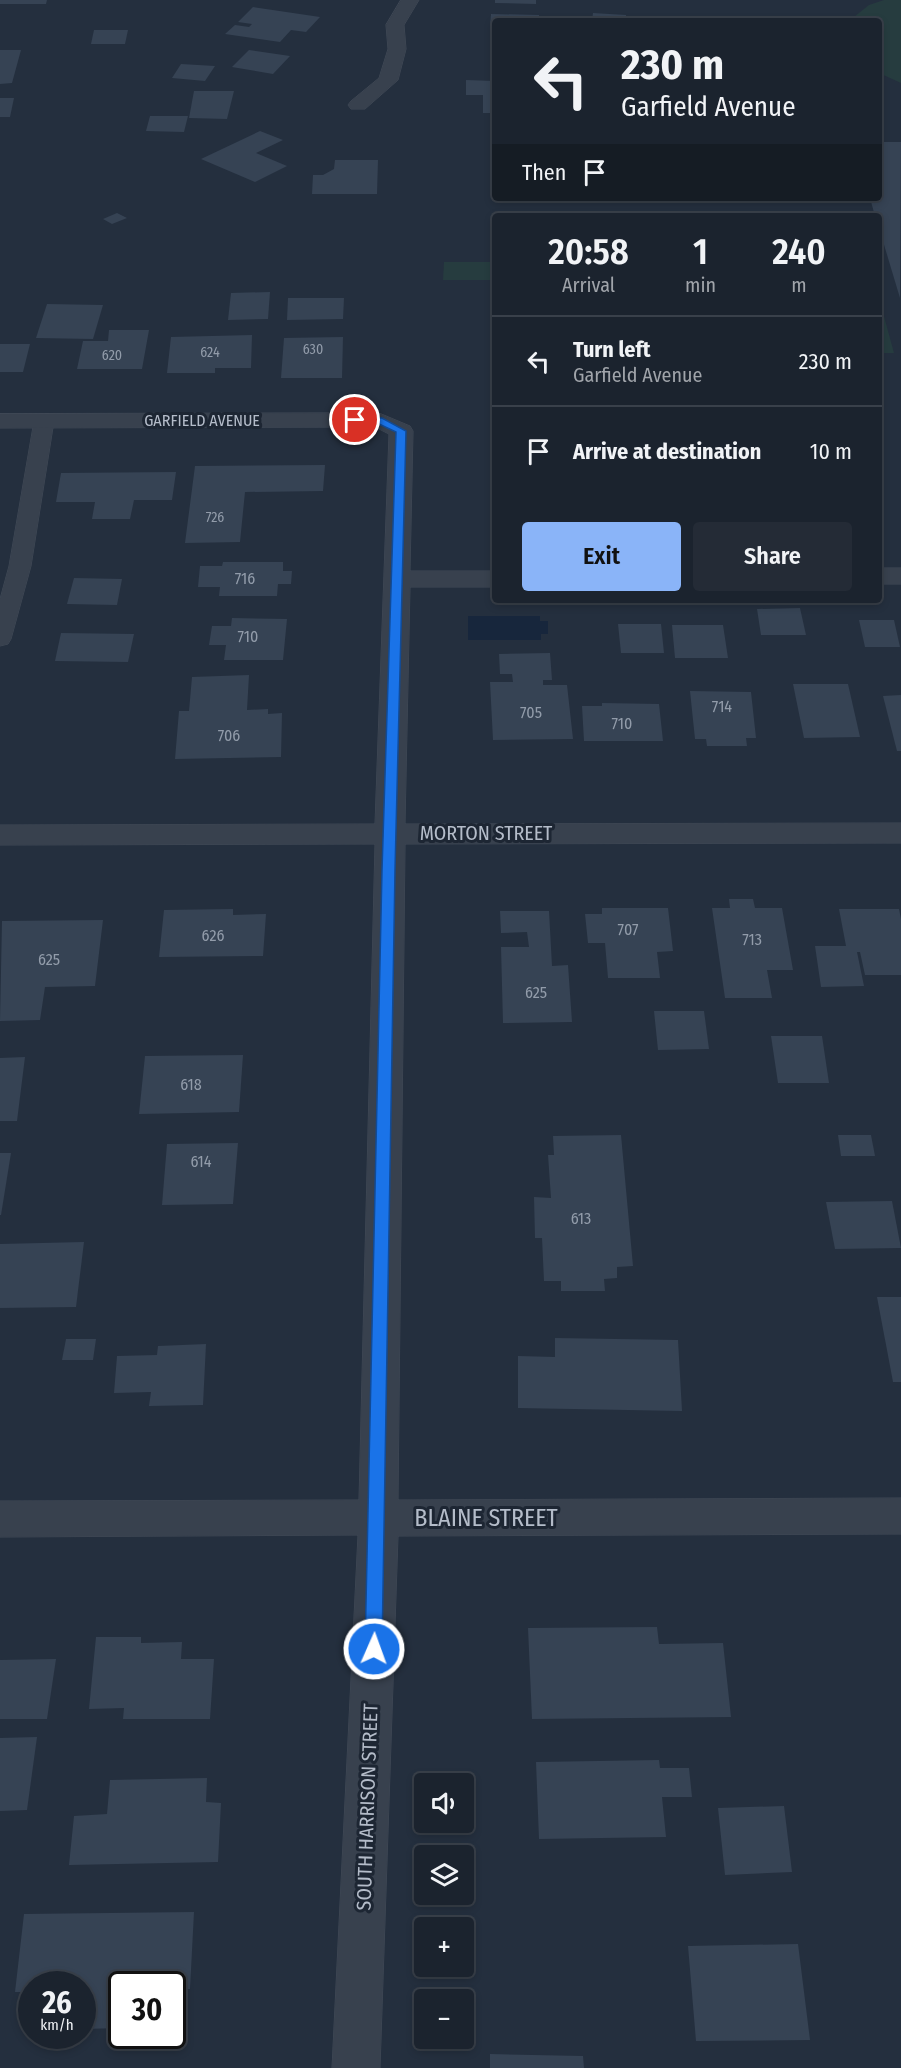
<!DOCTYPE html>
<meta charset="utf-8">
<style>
:root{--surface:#1b232e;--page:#242b36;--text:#f1f3f6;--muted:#a0a4aa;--line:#39404a;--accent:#8ab4f8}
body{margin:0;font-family:"Fira Sans Condensed",sans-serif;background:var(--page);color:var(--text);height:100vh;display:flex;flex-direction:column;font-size:22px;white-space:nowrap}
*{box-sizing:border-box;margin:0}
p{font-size:20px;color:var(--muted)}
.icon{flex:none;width:33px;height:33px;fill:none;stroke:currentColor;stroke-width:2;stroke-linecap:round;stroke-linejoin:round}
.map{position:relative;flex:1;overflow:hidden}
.details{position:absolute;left:492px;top:213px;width:390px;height:390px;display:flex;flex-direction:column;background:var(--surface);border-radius:6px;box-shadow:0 3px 9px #0003,0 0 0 2px var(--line)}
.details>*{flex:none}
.banner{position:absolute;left:492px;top:18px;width:390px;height:183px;border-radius:6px;box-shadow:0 3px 9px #0003,0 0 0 2px var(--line);background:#1b232e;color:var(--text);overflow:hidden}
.controls{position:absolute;left:414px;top:1773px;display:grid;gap:12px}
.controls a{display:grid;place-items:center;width:60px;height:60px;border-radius:6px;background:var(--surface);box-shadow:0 3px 9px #0003,0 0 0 2px var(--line);font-size:30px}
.speed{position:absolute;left:18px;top:1971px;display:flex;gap:12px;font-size:30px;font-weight:700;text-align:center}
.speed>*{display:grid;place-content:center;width:78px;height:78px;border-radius:50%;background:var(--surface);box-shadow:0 3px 9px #0003,0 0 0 2px var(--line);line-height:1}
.speed small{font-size:15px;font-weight:400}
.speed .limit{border:3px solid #111;border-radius:9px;background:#fff;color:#111}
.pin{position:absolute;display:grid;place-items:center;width:51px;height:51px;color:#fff;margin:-26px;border:3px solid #fff;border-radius:50%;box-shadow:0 2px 6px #0007}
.me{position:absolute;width:66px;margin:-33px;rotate:2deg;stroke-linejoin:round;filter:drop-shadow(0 0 4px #0008)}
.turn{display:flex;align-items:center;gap:21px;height:126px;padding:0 30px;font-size:27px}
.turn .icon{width:78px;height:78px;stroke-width:2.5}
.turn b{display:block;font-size:42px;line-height:51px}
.then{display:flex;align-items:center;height:57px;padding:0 30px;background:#0003;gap:12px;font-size:22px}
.eta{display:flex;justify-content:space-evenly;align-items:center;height:102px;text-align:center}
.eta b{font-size:36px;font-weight:600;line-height:42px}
.button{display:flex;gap:12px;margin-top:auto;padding:12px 30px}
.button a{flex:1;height:69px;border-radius:6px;background:var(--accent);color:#111;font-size:24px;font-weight:600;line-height:69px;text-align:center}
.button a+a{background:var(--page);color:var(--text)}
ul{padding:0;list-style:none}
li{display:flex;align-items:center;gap:18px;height:90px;padding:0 30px;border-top:2px solid var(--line)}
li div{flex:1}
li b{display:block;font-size:22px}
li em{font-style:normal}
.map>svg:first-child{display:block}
</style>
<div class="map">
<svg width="901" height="2068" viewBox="0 0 901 2068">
<rect width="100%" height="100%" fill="#242f3e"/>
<g fill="#263c3f">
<path d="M884 0H901V83L879 73V21H849L869 5Z"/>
<path d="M444 262H495V280H443Z"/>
<path d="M879 298 894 353H879Z"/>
</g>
<path fill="#17263c" d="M468 616H540V621H548V634H541V640H468Z"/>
<g fill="#364354">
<path d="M0 0H47L46 4H0Z"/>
<path d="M495 0H536V4L495 3Z"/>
<path d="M253 7 320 17 306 32 291 30 280 42 225 34 235 25 249 27 252 24 238 22Z"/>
<path d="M593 13 626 15V21H592Z"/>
<path d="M491 14 539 15V21H495V27H490Z"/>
<path d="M94 30H128L125 44H91Z"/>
<path d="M0 50H21L12 83 0 84Z"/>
<path d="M249 50 290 56 273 74 232 67Z"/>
<path d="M181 64 215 66 205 81 172 78Z"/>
<path d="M466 80 495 81V113H483V95H466Z"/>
<path d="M194 91H234L227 119 189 118Z"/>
<path d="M0 98H14L10 117H0Z"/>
<path d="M150 116H188L184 132 146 131Z"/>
<path d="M260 131 283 140 256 153 287 166 255 182 201 159Z"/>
<path d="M879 142H901L900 298 879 228V216H875L870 198H879Z"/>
<path d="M335 160H378L377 194H312L313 175H323L334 169Z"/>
<path d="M117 213 127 218 112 224 103 219Z"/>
<path d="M270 292 268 319 228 320 231 293Z"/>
<path d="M288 298H344L343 319 287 320Z"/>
<path d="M47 304 103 305 93 339 36 338Z"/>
<path d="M109 330H149L142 369H77L83 341H108Z"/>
<path d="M252 335 251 368H215V373H167L171 337Z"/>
<path d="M343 337 342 378H281L284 338Z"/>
<path d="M0 344H30L23 372H0Z"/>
<path d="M325 465 323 491 245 492 240 542 185 543 195 466Z"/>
<path d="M176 472 172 500H134L130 519H92L95 502H56L61 473Z"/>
<path d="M223 562H283V571H292L291 584H278L277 596H219L220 587H198L200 566H222Z"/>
<path d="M74 578 122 579 117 605 67 604Z"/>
<path d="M800 608 806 635H761L757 609Z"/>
<path d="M232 618 287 619 283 660H224L226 645H209L212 626H231Z"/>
<path d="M859 620H894L900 647H865Z"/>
<path d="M618 624H661L664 653H621Z"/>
<path d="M672 625H723L728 658H675Z"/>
<path d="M61 633 134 634 128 662 55 661Z"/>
<path d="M550 653 552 680H543V685H567L573 739 493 740 490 682H513L512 674H500L499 654Z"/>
<path d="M249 675 247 710 268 709V714L282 713 281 757 175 759 179 711H189L192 677Z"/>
<path d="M793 684H848L860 737 804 738Z"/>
<path d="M690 691 751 692 756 738H746L747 746H707L706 739H695Z"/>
<path d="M901 695V751H897L883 696Z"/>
<path d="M602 703 659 704 663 741H584L582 706H602Z"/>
<path d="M729 899H753L755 908H782L793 970H767L772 998H725L712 908H730Z"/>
<path d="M602 908H668L673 951 657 952 660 978H608L605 943H588L585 914H602Z"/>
<path d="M233 909V915L266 914 263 956 159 957 164 910Z"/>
<path d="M839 909H899L901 919V975H865L860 952H857L864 986 821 987 815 946H846Z"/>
<path d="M500 911H549L552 966 568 965 572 1022 503 1023 501 947H529L527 932 501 933Z"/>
<path d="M103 920 95 986 45 987 40 1020 0 1021 2 921Z"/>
<path d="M654 1011H704L709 1049 658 1050Z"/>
<path d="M771 1036H822L829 1083H778Z"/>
<path d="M243 1055 239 1112 139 1114 145 1056Z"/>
<path d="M25 1057 17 1121H0V1058Z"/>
<path d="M621 1135 633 1266 617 1267V1278L604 1279 605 1291H561V1281H544L542 1238H535L534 1197 551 1198 548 1155H554L553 1136Z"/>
<path d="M838 1135H871L875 1156H841Z"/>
<path d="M238 1143 233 1204 162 1205 167 1144Z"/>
<path d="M0 1153H11L1 1215H0Z"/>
<path d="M892 1201 901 1248 835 1249 826 1202Z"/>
<path d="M84 1242 76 1307 0 1308V1244Z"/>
<path d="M877 1297H901V1382H893Z"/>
<path d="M555 1338 678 1340 682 1411 518 1408V1356L555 1357Z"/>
<path d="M66 1339H96L93 1360H62Z"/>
<path d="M206 1344 203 1405 149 1406 151 1392 114 1393 117 1356 157 1355 158 1346Z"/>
<path d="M657 1627 659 1644 723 1643 731 1717 532 1719 528 1628Z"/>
<path d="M96 1637H141V1643L182 1642 181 1659H214L210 1719H123L124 1708 89 1709Z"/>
<path d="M56 1659 47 1719H0V1660Z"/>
<path d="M37 1737 27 1810 0 1811V1738Z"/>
<path d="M659 1760 660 1768H689L692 1797H662L666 1837 539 1839 536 1762Z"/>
<path d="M207 1778 206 1802 221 1803 218 1862 69 1865 74 1816 107 1814 110 1780Z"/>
<path d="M784 1806 792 1872 725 1875 718 1808Z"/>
<path d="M194 1912 190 1989 178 1990 176 2027H172V1984H122V2028L82 2029V1984H32V1992H15L24 1914Z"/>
<path d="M798 1944 810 2040 696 2041 688 1946Z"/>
<path d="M490 2054 583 2056 584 2068H490Z"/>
</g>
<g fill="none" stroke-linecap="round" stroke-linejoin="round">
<defs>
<path id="service" d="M44 415 51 417 54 421 31 566 11 639 8 644 0 646V599L9 566 34 421 37 417Z"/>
<g id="minor">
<path d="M401 0H419L404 25 406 49 398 80 365 109H351L348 105 351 101 379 78 388 49 386 25Z"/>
<path d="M379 413 410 426 413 431 410 571H495V587H410L405 824 901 823V843L405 844 398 1500 901 1498V1534L398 1536 380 2068H332L358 1535 0 1537V1501L359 1500 375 844 0 845V825L375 824 389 434 375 427 0 428V414Z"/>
<rect x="879" y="568" width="22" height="16"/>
</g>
</defs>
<use href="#service" stroke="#414a57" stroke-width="1"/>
<use href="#minor" stroke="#414a57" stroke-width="1"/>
<use href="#service" fill="#38414e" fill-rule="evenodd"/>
<use href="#minor" fill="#38414e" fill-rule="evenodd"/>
</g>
<path fill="#1a73e8" stroke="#114b97" stroke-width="1.5" d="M355 417 382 418 406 431 395 870 382 1649 380 1655 374 1657 368 1655 365 1649 382 870 396 432 377 423 351 422 350 420Z"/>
<g text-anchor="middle" stroke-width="6" stroke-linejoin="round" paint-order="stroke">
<g font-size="14" fill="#929caa">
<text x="313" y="354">630</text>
<text x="210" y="357">624</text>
<text x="112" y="360">620</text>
<text x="215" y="522">726</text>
</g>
<g font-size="16" fill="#b4bcc9" stroke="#1d2633">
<text x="202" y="426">GARFIELD AVENUE</text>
</g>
<g font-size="16" fill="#929caa">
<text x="245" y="584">716</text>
<text x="248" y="642">710</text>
<text x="722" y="712">714</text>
<text x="531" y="718">705</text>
<text x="622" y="729">710</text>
<text x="229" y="741">706</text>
<text x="628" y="935">707</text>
<text x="213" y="941">626</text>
<text x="752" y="945">713</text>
<text x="49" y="965">625</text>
<text x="536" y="998">625</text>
<text x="191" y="1090">618</text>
<text x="201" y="1167">614</text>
<text x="581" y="1224">613</text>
</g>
<g font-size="20" fill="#b4bcc9" stroke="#1d2633">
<text x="486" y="840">MORTON STREET</text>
<text transform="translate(367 1807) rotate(-88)" y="7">SOUTH HARRISON STREET</text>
</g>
<g font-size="24" fill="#b4bcc9" stroke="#1d2633">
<text x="486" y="1526">BLAINE STREET</text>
</g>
</g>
</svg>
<div class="controls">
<a><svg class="icon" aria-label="sound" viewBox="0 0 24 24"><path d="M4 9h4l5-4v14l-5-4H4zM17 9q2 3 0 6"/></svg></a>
<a><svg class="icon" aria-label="layers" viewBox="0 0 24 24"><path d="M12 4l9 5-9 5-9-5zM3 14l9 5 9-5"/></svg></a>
<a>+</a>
<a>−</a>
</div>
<div class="speed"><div>26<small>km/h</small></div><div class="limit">30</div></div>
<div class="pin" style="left:355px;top:420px;background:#d93025"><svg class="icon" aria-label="arrive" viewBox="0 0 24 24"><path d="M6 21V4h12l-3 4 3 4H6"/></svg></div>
<svg class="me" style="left:374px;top:1649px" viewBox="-20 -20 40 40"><circle r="17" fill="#1a73e8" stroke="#fff" stroke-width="3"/><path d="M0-11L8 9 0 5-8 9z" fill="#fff"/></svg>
<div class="banner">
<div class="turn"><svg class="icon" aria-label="left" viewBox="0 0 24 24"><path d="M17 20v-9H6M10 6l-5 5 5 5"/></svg><div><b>230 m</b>Garfield Avenue</div></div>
<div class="then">Then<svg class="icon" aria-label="arrive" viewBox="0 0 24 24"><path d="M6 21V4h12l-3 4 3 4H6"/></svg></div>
</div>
<section class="details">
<div class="eta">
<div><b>20:58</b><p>Arrival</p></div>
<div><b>1</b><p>min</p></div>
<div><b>240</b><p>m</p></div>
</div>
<ul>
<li><svg class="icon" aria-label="left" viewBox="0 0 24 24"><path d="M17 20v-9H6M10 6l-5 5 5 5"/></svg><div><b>Turn left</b><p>Garfield Avenue</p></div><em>230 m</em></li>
<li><svg class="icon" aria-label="arrive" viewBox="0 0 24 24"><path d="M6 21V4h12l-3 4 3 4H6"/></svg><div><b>Arrive at destination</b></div><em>10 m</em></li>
</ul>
<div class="button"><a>Exit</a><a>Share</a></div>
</section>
</div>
